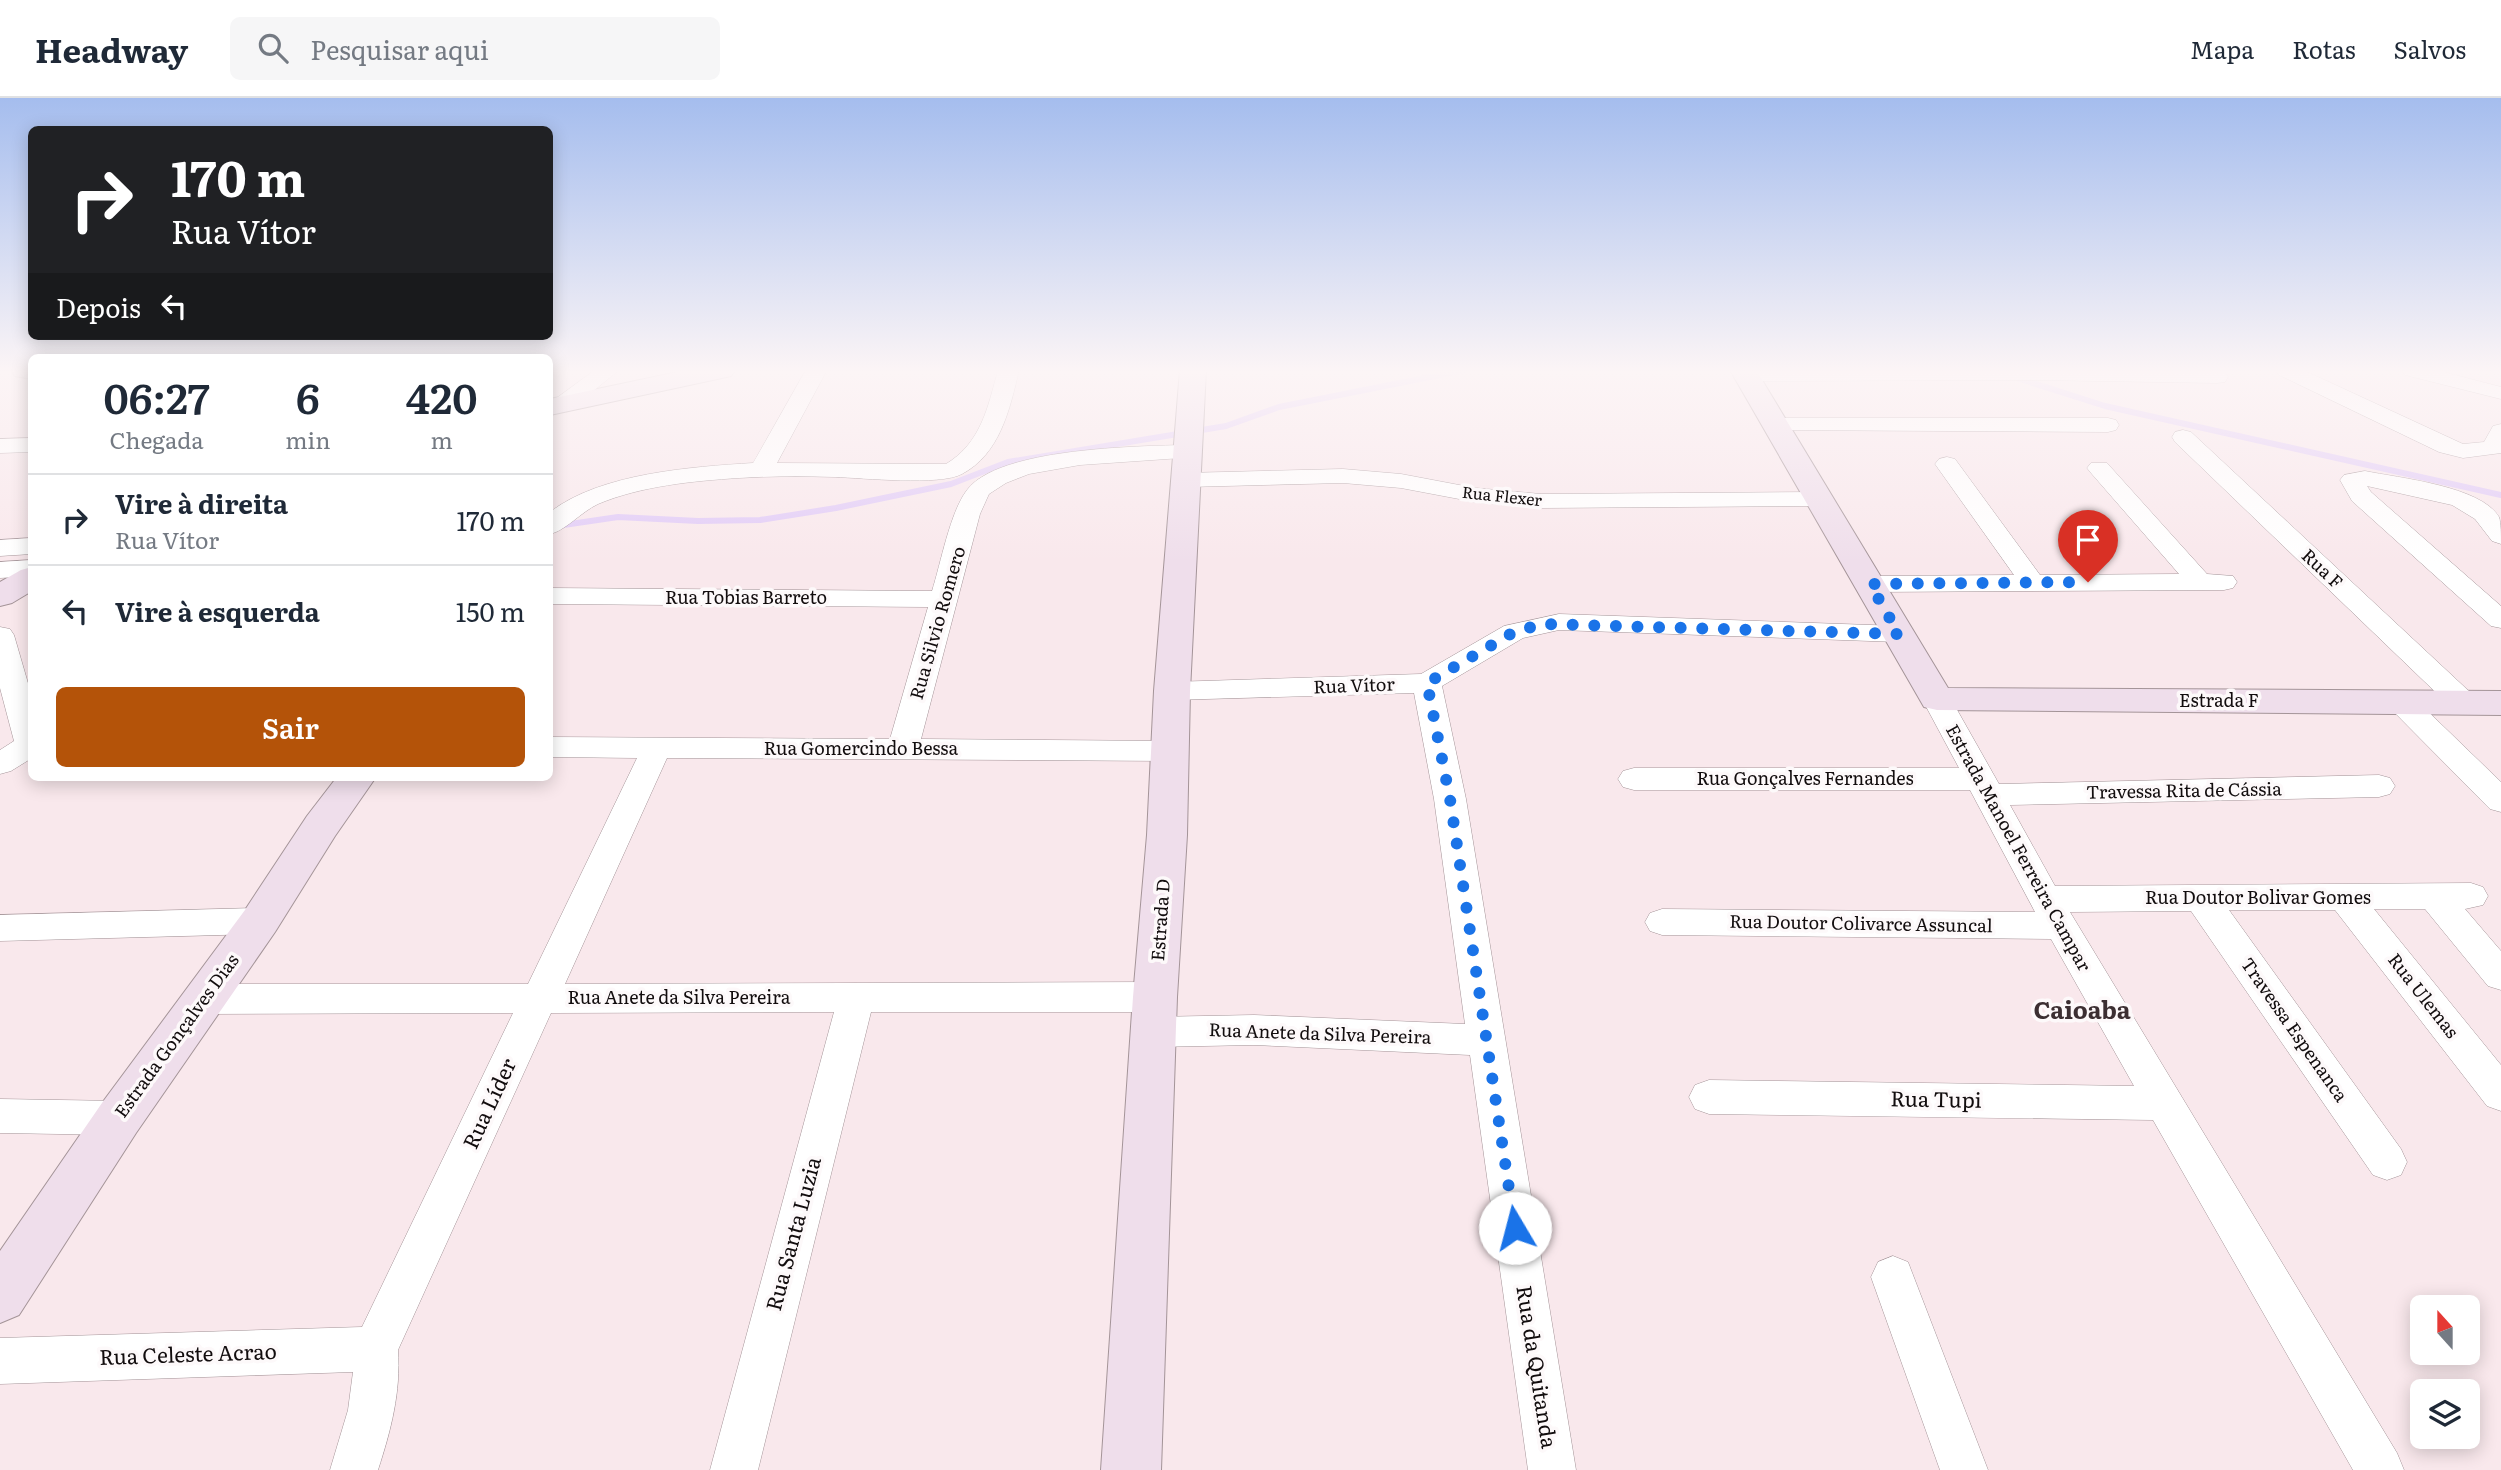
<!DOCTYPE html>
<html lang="pt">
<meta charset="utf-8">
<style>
:root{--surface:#fff;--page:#f6f6f7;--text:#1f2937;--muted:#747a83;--line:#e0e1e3;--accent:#b45309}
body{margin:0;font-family:Literata,serif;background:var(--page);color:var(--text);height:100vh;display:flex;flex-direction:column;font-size:26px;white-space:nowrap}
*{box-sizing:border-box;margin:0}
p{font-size:23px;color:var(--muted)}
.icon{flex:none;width:38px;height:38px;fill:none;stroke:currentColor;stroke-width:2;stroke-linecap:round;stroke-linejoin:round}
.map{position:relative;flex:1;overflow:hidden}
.panel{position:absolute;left:28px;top:256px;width:525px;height:427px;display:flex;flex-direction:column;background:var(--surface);border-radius:10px;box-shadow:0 4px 18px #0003}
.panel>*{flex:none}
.banner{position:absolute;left:28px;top:28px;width:525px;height:214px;border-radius:10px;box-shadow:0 4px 18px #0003;background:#202124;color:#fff;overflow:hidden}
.needle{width:46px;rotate:339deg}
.controls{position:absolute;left:2410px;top:1197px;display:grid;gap:14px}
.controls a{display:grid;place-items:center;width:70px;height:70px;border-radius:10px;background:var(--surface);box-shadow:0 4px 18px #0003;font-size:35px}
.pin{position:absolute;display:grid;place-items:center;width:60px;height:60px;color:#fff;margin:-72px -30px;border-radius:50% 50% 50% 0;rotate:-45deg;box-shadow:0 0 7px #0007}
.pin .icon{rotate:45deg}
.me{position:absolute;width:77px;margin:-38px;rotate:352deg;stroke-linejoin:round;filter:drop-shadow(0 0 5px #0008)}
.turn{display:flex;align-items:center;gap:24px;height:147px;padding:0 28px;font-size:32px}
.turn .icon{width:91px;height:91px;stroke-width:2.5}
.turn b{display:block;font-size:49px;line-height:60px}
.then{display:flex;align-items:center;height:66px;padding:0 28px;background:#0003;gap:14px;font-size:26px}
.eta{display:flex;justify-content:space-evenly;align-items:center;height:119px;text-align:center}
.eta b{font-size:42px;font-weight:600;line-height:49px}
.cta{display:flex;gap:14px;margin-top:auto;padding:14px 28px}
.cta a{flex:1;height:80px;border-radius:10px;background:var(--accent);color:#fff;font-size:28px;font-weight:600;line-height:80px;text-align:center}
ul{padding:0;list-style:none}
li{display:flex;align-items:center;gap:21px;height:91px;padding:0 28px;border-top:2px solid var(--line)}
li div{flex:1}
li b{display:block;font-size:26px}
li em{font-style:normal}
header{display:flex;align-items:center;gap:42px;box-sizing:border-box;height:98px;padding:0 35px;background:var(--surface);border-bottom:2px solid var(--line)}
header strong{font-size:33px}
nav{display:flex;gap:38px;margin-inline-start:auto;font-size:24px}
.search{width:490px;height:63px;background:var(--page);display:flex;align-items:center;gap:18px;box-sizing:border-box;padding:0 24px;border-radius:10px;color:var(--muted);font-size:26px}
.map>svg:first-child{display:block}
</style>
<header>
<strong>Headway</strong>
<div class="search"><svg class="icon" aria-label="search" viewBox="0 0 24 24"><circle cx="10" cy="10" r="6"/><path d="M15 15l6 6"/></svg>Pesquisar aqui</div>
<nav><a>Mapa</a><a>Rotas</a><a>Salvos</a></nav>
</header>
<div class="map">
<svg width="2501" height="1372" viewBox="0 0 2501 1372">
<rect width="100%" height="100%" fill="#f9e8ec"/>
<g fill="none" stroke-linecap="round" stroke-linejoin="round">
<g stroke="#e1cbf7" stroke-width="6">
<path d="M2014 279 2105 308 2501 397"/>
<path d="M550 429 618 419 698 423 760 422 836 410 951 386 1008 364 1226 328 1279 309 1465 272"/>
</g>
<defs>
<g id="street">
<path d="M595 272H619L570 312H554L551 307 554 302Z"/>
<path d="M806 272H827L777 365 946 366C981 345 988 309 998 272H1019C1010 311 1000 356 962 376 940 388 863 380 835 379 803 378 771 378 739 380 693 383 641 388 598 406 581 414 565 433 550 436V414C601 375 691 369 753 365Z"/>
<path d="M1738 272H2161L2217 273 2225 274 2228 279 2225 284 2217 285 2037 282 1746 283 1738 282 1735 277Z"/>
<path d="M2276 272H2303L2463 346 2484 344 2493 328 2501 326V355L2463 360 2439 354 2279 277Z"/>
<path d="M2402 272H2436L2501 289V301L2405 277Z"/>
<path d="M1775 320H2108L2116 322 2119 327 2116 332 2108 334 1767 332 1764 327 1767 322Z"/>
<path d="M2183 332 2191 334 2472 596 2477 603 2472 610 2462 612 2452 610 2175 344 2172 339 2175 334Z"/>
<path d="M32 340V354L0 355V341Z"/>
<path d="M1188 347 1196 349 1200 354 1196 359 1080 367 1029 376 1006 385 989 396 980 416 921 641 1172 643 1183 646 1187 653 1183 660 1172 663 667 660 565 886 1155 884 1168 889 1173 899 1168 909 1155 914H871L758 1372H710L834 914 551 915 398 1252C401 1294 391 1332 378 1372H330L348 1312 353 1274 0 1286V1240L362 1229 513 915 204 916 191 911 186 901 191 891 204 886H528L637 660 550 659V639L890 641 928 509 550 506V490L932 493C941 465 950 414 967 392 998 350 1138 348 1188 347Z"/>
<path d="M1947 359 1955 361 2040 477 2179 476 2091 375 2087 370 2091 365H2107L2207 476 2233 478 2237 484 2233 490 2224 492 1870 494 1861 492 1857 486 1861 480 1870 478 2014 477 1935 366 1939 361Z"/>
<path d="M1343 371 1401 376 1475 390 1541 396 1818 394 1827 396 1830 401 1827 406 1818 408 1541 410 1475 404 1401 390 1343 385 1187 389 1179 387 1175 382 1179 377 1187 375Z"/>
<path d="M2365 373C2399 380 2481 388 2499 419 2501 425 2501 437 2501 446L2492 443 2475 421 2452 407 2367 388 2371 394 2501 508V530L2491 528 2352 403 2340 382 2344 377Z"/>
<path d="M32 440V456L0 458V442Z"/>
<path d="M32 462V478L0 480V464Z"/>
<path d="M1559 516 1899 528 1909 530 1913 536 1909 542 1899 544 1559 532 1523 540 1442 588 1466 701 1576 1372H1528L1470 957 1254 947 1153 949 1140 945 1134 934 1140 923 1153 919 1254 917 1465 926 1434 701 1414 595 1172 602 1162 600 1157 593 1162 586 1172 584 1421 576 1504 528Z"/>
<path d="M0 529 10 531 14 537 32 599V660L11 673 0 676V652L14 643 0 590Z"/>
<path d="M1937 592 1947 594 1999 686 2379 677 2390 680 2395 688 2390 696 2379 699 2010 707 2055 788 2471 785 2483 789 2488 798 2483 807 2465 811 2501 853V892L2488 888 2425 811H2374L2501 967V1013L2487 1008 2335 812H2229L2401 1051 2407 1064 2401 1077 2387 1082 2373 1077 2191 813 2070 814 2397 1355 2404 1372H2353L2153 1022 1709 1016 1695 1011 1689 999 1695 987 1709 982 2134 988 2051 841 1662 837 1650 833 1645 824 1650 815 1662 811 2035 814 1970 692H1634L1623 689 1618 681 1623 673 1634 670H1959L1922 601 1927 594Z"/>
<path d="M2402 596 2412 598 2501 684V714L2490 711 2392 612 2387 605 2392 598Z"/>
<path d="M260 810 272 814 277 823 272 832 260 836 0 843V817Z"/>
<path d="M0 1001 119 1003 133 1008 139 1020 133 1032 119 1037 0 1035Z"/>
<path d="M1893 1158 1908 1164 1988 1372H1940L1871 1179 1878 1164Z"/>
</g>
<g id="secondary">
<path d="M11 272H32V281L15 278Z"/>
<path d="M687 272H735L731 278 722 280 550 317V301Z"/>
<path d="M1180 272H1206L1190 593 1187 737 1177 899 1161 1372H1101L1133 899 1147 737 1154 593Z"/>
<path d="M1730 272H1756L1948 590 2501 593V617L1937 612 1924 609Z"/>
<path d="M32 469V493L12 505 0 508V484L21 472Z"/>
<path d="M337 679H376L335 738 275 834 136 1035 19 1217 0 1225V1153L102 1005 245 812 307 718Z"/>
</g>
</defs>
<use href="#street" stroke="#a49498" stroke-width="1"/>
<use href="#secondary" stroke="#a49498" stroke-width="2"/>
<use href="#street" fill="#fff" fill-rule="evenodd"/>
<use href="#secondary" fill="#efdeeb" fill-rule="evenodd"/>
</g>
<linearGradient id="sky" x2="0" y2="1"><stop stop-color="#a5bdee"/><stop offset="0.59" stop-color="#fcf5f6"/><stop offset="1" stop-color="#fcf5f6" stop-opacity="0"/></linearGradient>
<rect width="2501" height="464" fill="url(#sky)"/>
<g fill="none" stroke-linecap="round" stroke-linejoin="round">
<path stroke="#1a73e8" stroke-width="12" stroke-dasharray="0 21.6" d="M1515 1130 1450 701 1427 585 1514 534 1543 526 1899 536 1870 486 2088 484"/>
</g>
<g text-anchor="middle" stroke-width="7" stroke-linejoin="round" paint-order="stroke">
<g font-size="16" fill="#120d0e" stroke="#fdf9fa">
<text transform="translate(1502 398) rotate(6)" y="6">Rua Flexer</text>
</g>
<g font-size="18" fill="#120d0e" stroke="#fdf9fa">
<text transform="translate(2322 471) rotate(43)" y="6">Rua F</text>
<text x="746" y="506">Rua Tobias Barreto</text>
<text transform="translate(938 525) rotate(-74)" y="6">Rua Silvio Romero</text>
<text transform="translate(1354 588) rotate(-2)" y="6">Rua Vítor</text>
<text x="2219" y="609">Estrada F</text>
<text x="861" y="657">Rua Gomercindo Bessa</text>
<text x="1805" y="687">Rua Gonçalves Fernandes</text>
<text transform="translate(2184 693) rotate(-1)" y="6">Travessa Rita de Cássia</text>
<text transform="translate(2018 750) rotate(61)" y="6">Estrada Manoel Ferreira Campar</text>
<text x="2258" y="806">Rua Doutor Bolivar Gomes</text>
<text transform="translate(1161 822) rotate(-86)" y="6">Estrada D</text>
<text transform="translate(1861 826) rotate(1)" y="6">Rua Doutor Colivarce Assuncal</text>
<text transform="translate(2423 898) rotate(52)" y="6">Rua Ulemas</text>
<text x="679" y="906">Rua Anete da Silva Pereira</text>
<text transform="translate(2294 932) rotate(55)" y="6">Travessa Espenanca</text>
<text transform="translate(1320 936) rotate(2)" y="6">Rua Anete da Silva Pereira</text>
<text transform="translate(177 938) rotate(-54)" y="6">Estrada Gonçalves Dias</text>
</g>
<g font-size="21" fill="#120d0e" stroke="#fdf9fa">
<text transform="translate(1936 1002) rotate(1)" y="7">Rua Tupi</text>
<text transform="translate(490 1006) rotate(-65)" y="7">Rua Líder</text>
<text transform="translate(794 1136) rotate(-75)" y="7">Rua Santa Luzia</text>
<text transform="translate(188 1257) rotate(-2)" y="7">Rua Celeste Acrao</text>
<text transform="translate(1536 1269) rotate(81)" y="7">Rua da Quitanda</text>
</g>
<g font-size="24" font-weight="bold" fill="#3c2f32" stroke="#fdf9fa">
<text x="2082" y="921">Caioaba</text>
</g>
</g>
</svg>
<div class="controls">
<a><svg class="needle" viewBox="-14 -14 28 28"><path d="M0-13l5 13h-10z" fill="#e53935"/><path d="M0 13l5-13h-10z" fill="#747a83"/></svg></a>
<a><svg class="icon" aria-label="layers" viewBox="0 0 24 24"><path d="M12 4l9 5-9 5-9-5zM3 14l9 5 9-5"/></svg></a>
</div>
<div class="pin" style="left:2088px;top:484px;background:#d93025"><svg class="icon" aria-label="arrive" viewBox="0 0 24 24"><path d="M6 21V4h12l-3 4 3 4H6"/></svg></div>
<svg class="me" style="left:1515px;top:1130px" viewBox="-20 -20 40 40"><circle r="19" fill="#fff"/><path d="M0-13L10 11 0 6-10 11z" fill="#1a73e8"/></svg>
<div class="banner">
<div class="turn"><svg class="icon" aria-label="right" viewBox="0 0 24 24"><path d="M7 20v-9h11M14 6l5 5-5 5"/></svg><div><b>170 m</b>Rua Vítor</div></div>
<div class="then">Depois<svg class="icon" aria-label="left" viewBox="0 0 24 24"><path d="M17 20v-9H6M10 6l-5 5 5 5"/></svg></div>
</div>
<section class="panel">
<div class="eta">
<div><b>06:27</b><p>Chegada</p></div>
<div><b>6</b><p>min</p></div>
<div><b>420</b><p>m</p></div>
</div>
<ul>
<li><svg class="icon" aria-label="right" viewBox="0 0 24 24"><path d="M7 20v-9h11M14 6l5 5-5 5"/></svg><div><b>Vire à direita</b><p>Rua Vítor</p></div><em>170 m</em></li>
<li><svg class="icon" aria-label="left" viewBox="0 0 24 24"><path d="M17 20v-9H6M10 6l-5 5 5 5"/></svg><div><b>Vire à esquerda</b></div><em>150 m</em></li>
</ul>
<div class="cta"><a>Sair</a></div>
</section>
</div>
